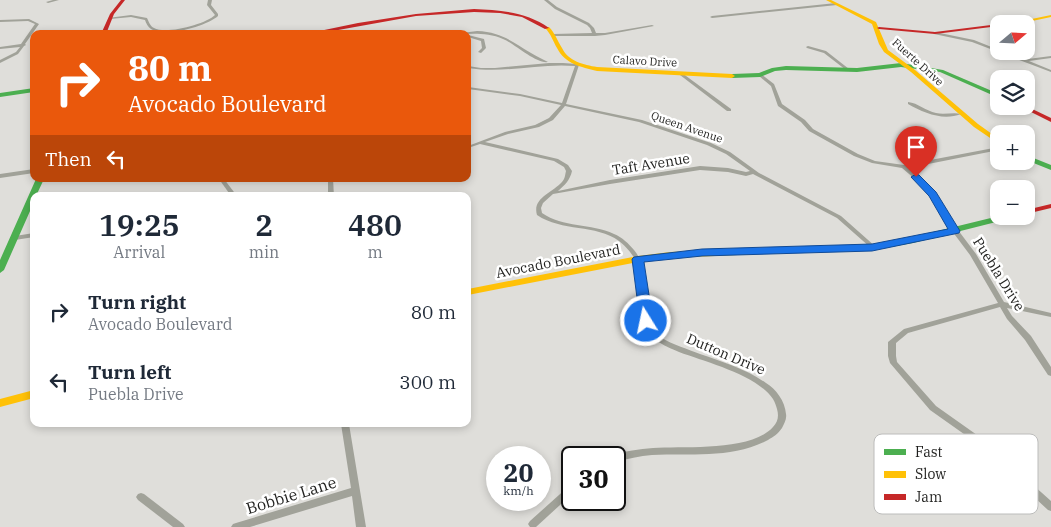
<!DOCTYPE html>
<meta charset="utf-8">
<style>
:root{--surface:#fff;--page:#f6f6f7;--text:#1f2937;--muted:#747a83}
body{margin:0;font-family:"IBM Plex Serif",serif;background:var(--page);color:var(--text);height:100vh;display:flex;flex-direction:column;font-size:19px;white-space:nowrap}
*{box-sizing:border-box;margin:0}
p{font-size:16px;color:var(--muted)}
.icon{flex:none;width:28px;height:28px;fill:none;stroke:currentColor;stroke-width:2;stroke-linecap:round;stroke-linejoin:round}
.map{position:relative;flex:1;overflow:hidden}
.sheet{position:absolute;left:30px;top:192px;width:441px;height:235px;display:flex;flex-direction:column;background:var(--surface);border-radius:10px;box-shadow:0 2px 8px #0003}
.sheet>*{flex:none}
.banner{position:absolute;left:30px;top:30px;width:441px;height:152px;border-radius:10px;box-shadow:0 2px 8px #0003;background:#ea580c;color:#fff;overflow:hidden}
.needle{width:32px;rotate:71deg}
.fabs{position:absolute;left:990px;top:15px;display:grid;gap:10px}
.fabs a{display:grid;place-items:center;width:45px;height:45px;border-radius:10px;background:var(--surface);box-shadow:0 2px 8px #0003;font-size:25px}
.speed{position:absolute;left:486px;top:446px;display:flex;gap:10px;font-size:25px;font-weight:700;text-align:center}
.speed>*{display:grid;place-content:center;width:65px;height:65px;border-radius:50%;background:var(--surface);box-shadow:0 2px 8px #0003;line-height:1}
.speed small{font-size:12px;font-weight:400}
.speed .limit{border:2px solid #111;border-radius:8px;background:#fff;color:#111}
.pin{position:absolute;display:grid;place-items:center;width:42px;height:42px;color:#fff;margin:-51px -21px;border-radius:50% 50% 50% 0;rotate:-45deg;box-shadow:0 0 5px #0007}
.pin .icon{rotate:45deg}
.me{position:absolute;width:55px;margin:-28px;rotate:350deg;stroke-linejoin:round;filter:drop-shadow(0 0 4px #0008)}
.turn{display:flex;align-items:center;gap:18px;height:105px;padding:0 15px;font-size:22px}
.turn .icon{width:65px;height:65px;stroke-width:2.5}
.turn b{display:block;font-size:35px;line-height:42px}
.then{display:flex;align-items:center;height:48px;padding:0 15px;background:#0003;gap:10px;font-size:19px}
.eta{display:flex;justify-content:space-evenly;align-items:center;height:85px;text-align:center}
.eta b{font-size:30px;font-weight:600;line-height:35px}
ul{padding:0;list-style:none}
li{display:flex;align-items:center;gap:15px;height:70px;padding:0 15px}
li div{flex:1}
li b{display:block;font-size:19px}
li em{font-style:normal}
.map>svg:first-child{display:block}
</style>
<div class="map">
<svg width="1051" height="527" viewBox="0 0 1051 527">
<rect width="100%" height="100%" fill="#dfdeda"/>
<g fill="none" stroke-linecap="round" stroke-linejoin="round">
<g fill="#a1a299" fill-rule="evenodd">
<path d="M53 0H59L48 3 46 2Z"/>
<path d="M208 0H212L211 5 218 14V16C207 26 165 38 151 29 148 27 146 23 145 20L131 17 110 19 108 18 131 15 147 18C149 22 150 26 154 28 166 35 206 24 215 15L207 5Z"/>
<path d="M544 0H548L557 7 589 23 594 28 596 33H605L652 25 654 26 605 35 595 36H554L552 35 553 34 592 33 590 28 587 25 555 9Z"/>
<path d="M836 3 837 5 712 18 710 17 712 16Z"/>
<path d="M29 19 39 24 25 44 26 45 24 46 18 54 0 63V60L16 52 20 47 0 49V47L21 44 35 24 28 21 0 22V20Z"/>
<path d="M477 31C501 32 511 41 531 53 536 56 542 59 548 62 536 64 515 44 503 39 488 32 472 34 455 34Z"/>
<path d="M935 32 974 40 999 50V51H1003L1026 60 1028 59 1051 56V58L1029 61 1051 70V72L972 42 934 34 933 33Z"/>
<path d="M468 35 484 39 486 48 481 53 478 52 482 48 481 41 468 37Z"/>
<path d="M808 46 826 51 849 69 846 70 824 53 807 48 806 47Z"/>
<path d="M549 63H563L577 64 579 65 566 104 642 120 711 143 730 152 759 173 841 216 876 247 875 248H871L837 218 753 174 746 176 728 172 700 170 610 184 553 194 543 203 541 208 542 213C563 228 591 223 614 234 622 237 629 244 634 250 655 274 633 317 662 338 673 345 688 349 700 354 723 362 746 369 766 383 776 389 785 401 786 414 787 419 784 424 782 428 778 434 773 437 768 440 732 459 691 453 652 455 640 456 627 459 615 462V458H611L612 455C625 451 639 449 653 448 684 446 751 452 773 427 778 422 779 416 777 409 776 406 775 402 773 399 757 375 706 362 679 352 672 349 662 345 656 340 637 325 639 299 637 277 637 271 637 264 634 258 631 252 624 245 619 241 596 224 562 232 537 215 532 198 552 193 562 182 565 179 565 175 566 171L564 167 554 161 480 144 468 148V146L505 132 535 125 549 118 561 105 520 96 468 89V87L520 94 562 103 575 66C538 63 505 74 468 68V66L481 68H495ZM565 106 639 122 707 145 726 154 750 171 746 172 728 168 700 166 610 180 558 191C565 185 570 180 572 171L568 165 558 159 485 142 508 134 539 127 553 120Z"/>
<path d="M680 73H682L731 109V111H727L680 75Z"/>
<path d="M759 74H761L774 84 782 104 805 120 813 129 858 154 875 161 904 165 999 147V150L908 168 926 183 935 193 958 230 976 254 1004 302 1051 313V317L1007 308 1012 316 1031 336 1051 367V376L1048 375 1025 340 1007 319 1000 307 908 333 896 343V356L897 362 936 406 977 435 1051 501V511L1048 510 971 439 930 410 890 363 888 356V342L904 329 998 303 970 255 952 231 931 195 922 185 902 168 872 163 854 156 809 131 801 122 778 106 771 86 759 76Z"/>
<path d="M908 102C918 103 926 111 936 113 944 115 954 112 961 114 943 121 924 113 908 104Z"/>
<path d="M34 169V173L0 178V174Z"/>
<path d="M219 179H224L237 196H231Z"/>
<path d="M328 179H333L334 196H328Z"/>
<path d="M34 233V237L15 240 12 238 15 236Z"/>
<path d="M341 424H349L366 527H356L352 496 250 527H231L233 524 236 523 351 488Z"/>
<path d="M572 485V494L536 527H530L528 524 530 521 569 486Z"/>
<path d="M141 493 144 494 183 524 185 527H173L138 500 136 497 138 494Z"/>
</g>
<g fill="#4caf50" fill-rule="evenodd">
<path d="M901 63 943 70 999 94V98L940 72 901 67 857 72 786 70 775 71 760 77 732 78 729 76 732 74 759 73 772 68 786 66 857 68Z"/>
<path d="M34 88V92L0 97V93Z"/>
<path d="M1026 155 1051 165V170L1026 160Z"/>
<path d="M36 179H44L36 196H34V202L4 270 0 273V260Z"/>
<path d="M999 216H1013L1012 218 913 243 873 250 825 252 821 249 825 246 873 244 913 237Z"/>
</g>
<g fill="#ffc107" fill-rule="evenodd">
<path d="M826 0H831L876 22 888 50 915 70 978 124 999 139V144L974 127 911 72 884 52 879 44 872 24Z"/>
<path d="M1051 15V17L1018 24H1007Z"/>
<path d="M545 27H549C555 33 557 40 562 48 568 61 584 65 597 67L732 74 735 76 732 78 597 71C581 67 565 64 557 48 553 41 551 34 545 28Z"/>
<path d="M825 246 829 249 828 251 670 258 638 262 468 295V289L638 256 670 252Z"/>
<path d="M34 390V398L0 407V399Z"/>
</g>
<g fill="#c62828" fill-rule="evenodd">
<path d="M121 0H125L114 14 106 34H101L110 14Z"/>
<path d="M474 9C500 10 527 12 549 28L545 29 522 17 500 13 474 12 416 16 316 34H305L358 23 416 14Z"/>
<path d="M999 24V26L935 34 879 29 877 28 879 27 935 32Z"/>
<path d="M1019 106H1026L1051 118V122Z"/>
<path d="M1051 204V208L1026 214V210Z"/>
</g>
</g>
<path fill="#1a73e8" stroke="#114b97" d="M916 174 919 175 936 192 960 231 959 233 872 251 702 256 644 262 653 321 646 325 640 321 632 259 634 257 702 249 872 244 948 229 929 196 911 177Z"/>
<g text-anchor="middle" stroke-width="5" stroke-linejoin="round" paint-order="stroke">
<g font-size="11" fill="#1f1f1d" stroke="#fff">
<text transform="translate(645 61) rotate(3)" y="4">Calavo Drive</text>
<text transform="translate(918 62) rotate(42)" y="4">Fuerte Drive</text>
<text transform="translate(687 127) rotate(19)" y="4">Queen Avenue</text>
</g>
<g font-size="14" fill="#1f1f1d" stroke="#fff">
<text transform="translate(651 164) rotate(-9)" y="5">Taft Avenue</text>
<text transform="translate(558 261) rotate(-11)" y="5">Avocado Boulevard</text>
<text transform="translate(999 274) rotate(58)" y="5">Puebla Drive</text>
<text transform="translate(726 354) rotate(23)" y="5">Dutton Drive</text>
</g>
<g font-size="16" fill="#1f1f1d" stroke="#fff">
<text transform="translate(291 495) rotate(-17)" y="6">Bobbie Lane</text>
</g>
</g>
<rect x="874" y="434" width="164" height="80" rx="8" fill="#fff" stroke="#bcbcbb" stroke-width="1"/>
<rect x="884" y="449" width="22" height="6" fill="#4caf50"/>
<rect x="884" y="471" width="22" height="7" fill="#ffc107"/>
<rect x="884" y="494" width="22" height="6" fill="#c62828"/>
<g font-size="14" fill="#1f1f1d">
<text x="915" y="457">Fast</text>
<text x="915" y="479">Slow</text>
<text x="915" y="502">Jam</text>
</g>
</svg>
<div class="fabs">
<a><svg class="needle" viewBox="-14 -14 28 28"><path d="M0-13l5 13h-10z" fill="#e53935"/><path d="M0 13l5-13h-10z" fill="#747a83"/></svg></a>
<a><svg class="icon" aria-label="layers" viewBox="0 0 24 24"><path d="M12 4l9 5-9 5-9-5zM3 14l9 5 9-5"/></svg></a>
<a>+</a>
<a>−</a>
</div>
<div class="speed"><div>20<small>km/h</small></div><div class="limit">30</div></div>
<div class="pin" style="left:916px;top:177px;background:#d93025"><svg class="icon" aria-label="arrive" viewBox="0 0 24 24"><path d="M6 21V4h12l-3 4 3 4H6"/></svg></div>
<svg class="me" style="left:646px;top:321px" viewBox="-20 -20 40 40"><circle r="17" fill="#1a73e8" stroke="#fff" stroke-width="3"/><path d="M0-11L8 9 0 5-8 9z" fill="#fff"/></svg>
<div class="banner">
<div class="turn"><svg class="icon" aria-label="right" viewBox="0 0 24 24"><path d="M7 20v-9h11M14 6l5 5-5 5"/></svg><div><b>80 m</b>Avocado Boulevard</div></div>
<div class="then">Then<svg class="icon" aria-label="left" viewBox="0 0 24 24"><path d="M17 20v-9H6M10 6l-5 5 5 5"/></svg></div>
</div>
<section class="sheet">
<div class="eta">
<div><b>19:25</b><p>Arrival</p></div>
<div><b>2</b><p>min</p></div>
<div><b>480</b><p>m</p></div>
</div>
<ul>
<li><svg class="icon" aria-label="right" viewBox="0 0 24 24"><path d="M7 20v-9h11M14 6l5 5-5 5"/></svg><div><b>Turn right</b><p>Avocado Boulevard</p></div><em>80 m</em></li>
<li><svg class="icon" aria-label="left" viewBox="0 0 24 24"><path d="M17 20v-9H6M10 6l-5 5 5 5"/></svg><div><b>Turn left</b><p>Puebla Drive</p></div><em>300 m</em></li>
</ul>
</section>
</div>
